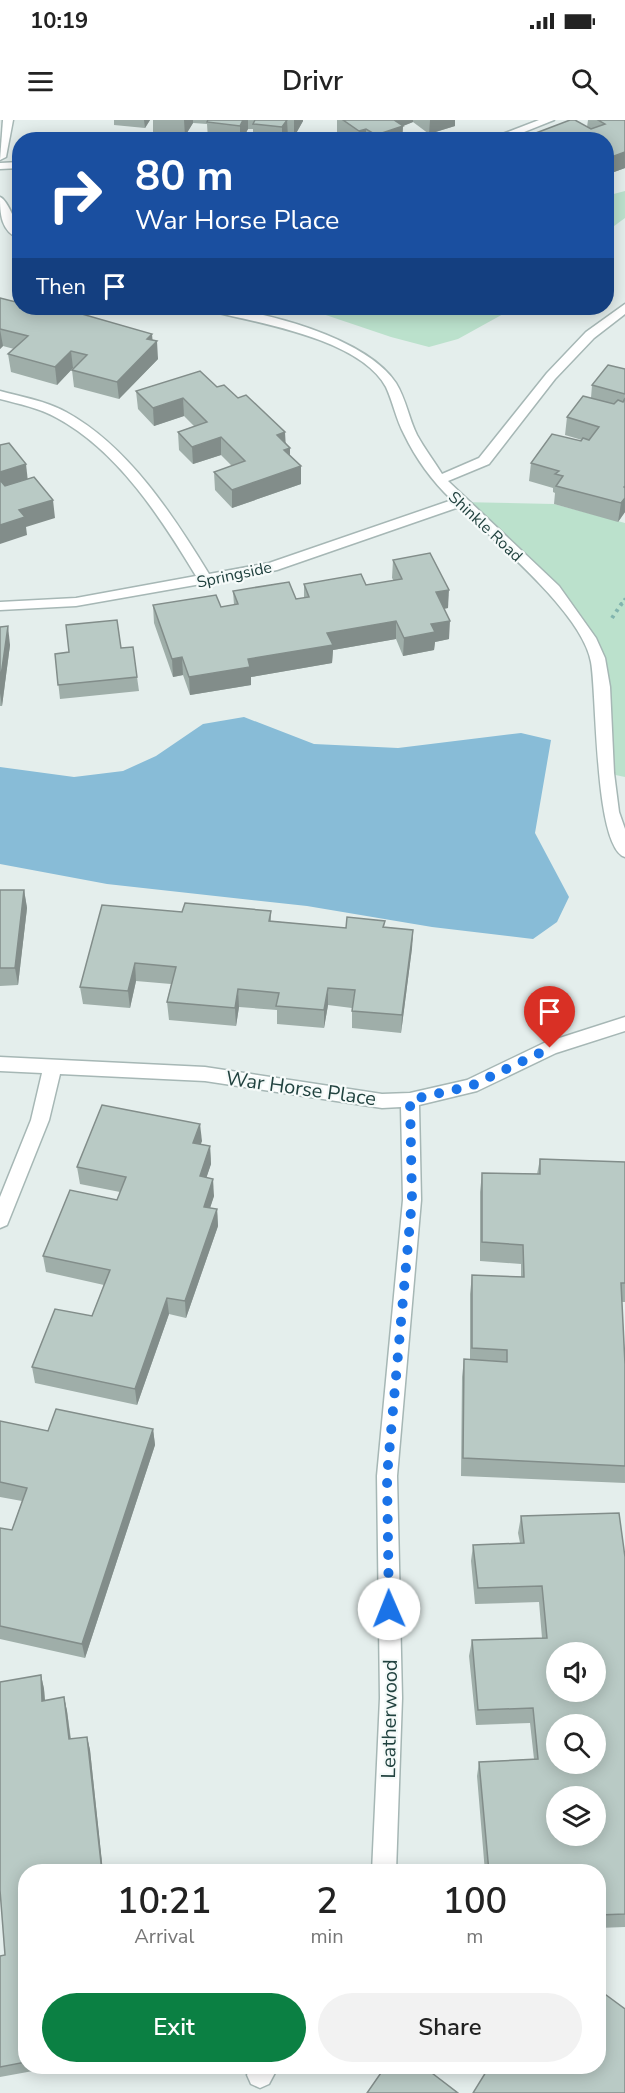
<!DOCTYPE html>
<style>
:root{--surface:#fff;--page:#f2f2f2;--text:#222;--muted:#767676;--accent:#0b8043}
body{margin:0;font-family:"Nunito Sans",sans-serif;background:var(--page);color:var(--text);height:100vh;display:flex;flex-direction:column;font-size:22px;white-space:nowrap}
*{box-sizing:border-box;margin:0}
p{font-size:20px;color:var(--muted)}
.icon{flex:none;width:33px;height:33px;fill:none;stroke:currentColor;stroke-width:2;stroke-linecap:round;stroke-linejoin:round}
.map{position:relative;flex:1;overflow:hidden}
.drawer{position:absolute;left:18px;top:1744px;width:588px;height:210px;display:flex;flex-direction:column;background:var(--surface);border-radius:24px;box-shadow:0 3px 15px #0003}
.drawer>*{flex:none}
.guide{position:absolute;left:12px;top:12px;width:602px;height:183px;border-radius:24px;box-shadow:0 3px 15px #0003;background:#1a4fa0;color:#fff;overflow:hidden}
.controls{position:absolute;left:546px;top:1522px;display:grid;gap:12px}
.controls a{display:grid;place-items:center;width:60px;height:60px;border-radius:50%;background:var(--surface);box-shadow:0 3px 15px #0003;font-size:30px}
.pin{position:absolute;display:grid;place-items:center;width:51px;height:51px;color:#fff;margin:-62px -26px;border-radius:50% 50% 50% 0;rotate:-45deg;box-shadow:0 0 6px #0007}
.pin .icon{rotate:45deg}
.me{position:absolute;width:66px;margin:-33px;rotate:359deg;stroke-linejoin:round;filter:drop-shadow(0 0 4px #0008)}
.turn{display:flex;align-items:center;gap:21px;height:126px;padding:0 24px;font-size:27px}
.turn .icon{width:78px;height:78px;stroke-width:2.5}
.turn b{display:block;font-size:42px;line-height:51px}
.then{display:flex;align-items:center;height:57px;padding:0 24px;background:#0003;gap:12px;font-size:22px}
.eta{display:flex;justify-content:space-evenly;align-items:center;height:102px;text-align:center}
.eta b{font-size:36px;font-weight:600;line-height:42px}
.cta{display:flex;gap:12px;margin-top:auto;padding:12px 24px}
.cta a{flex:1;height:69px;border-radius:36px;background:var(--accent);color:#fff;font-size:24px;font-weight:600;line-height:69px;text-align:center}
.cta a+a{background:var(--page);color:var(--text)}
.status{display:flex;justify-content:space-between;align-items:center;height:42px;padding:0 30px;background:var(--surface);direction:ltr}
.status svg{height:16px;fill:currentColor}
header{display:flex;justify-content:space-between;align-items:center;height:78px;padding:0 24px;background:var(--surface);font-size:27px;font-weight:600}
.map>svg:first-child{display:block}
</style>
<div class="status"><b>10:19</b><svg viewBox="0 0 49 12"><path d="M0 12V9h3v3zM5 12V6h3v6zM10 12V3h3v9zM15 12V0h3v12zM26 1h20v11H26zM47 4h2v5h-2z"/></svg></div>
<header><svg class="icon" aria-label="menu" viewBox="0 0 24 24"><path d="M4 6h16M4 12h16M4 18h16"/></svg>Drivr<svg class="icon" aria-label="search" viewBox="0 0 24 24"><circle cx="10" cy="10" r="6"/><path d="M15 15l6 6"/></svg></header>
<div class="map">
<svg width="625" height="1973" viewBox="0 0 625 1973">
<rect width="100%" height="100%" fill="#e4eeec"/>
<g fill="#bbe1cc">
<path d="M625 71V98L606 112V76Z"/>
<path d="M305 188H514L458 219 429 227 391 217Z"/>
<path d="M459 382 554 384 625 403V657L606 653 598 538 554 469Z"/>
</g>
<path fill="#88bcd7" d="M244 597 314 624 398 628 521 613 551 620 535 713 569 777 557 802 533 819 432 807 307 786 107 764 0 744V647L74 657 123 651 156 636 203 604Z"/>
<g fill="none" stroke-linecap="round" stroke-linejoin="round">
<defs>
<g id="street">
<path d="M3 0H13L6 37 0 40Z"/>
<path d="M539 0H554L504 20H487Z"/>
<path d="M20 42V48L0 49V43Z"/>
<path d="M0 77C8 80 20 111 20 119 1 112 0 94 0 77Z"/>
<path d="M625 184V194L594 218 555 259 489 344 448 361 559 466 596 518 605 538 610 567 614 653 619 692 625 709V737C594 728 597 574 591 542 583 494 495 421 459 387L277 450 206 465 201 464 76 486 0 490V482L76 478 196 456C161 398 118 331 57 298 40 288 19 284 0 279V271C22 277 46 281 66 292 128 326 173 395 209 454L269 443 452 380C432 361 416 339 404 314 396 299 393 282 386 267 360 219 259 203 210 191L208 188C260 188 367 218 396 263 406 279 409 299 417 315 424 328 434 341 442 354L479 338 547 253 586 212Z"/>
<path d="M625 897V911L556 933 477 971 419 985 421 1080 397 1356 402 1578 396 1752H372L380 1578 377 1356 403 1080 401 987 382 988 205 961 60 954 49 1000 7 1105 0 1108V1077L31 1000 42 953 0 951V937L205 947 382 974 410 973 467 960 544 923Z"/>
<path d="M251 1947H278L269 1964 260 1968 251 1964 247 1955Z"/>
</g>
</defs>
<use href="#street" stroke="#a6b7b5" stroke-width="3"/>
<path stroke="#82b4ae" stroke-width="2" stroke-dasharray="2 3" stroke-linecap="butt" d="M621 484 625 478"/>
<path stroke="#82b4ae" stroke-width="4" stroke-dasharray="3 4.5" stroke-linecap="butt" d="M612 498 622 483"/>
<use href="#street" fill="#fff" fill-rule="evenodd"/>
</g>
<g fill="#9faea9">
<path d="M114 0H150L145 8 114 5Z"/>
<path d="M153 0H303V1L294 17H288L286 20H253V9H248L242 20H215L208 19 207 4 193 3 185 16 153 13Z"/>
<path d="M337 0H455V6L429 14 413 2 403 6 402 20H346L337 13Z"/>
<path d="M588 0H625V48L606 55V20H535L536 13 587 7Z"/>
<path d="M0 178 20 188 152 214V220L158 239 119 279 74 267 72 250 73 248 57 265 11 252 8 234 14 229 3 226 0 229Z"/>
<path d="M625 249V392L618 402 554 384 555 373 553 372V368L529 361 531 343 582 320 565 315 567 297 591 278 592 265Z"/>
<path d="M217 267 286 323 290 336 301 346V364L232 388 215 370 214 352 232 346 221 335 193 344 179 330 178 312 194 306 184 296 154 306 138 289 136 271Z"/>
<path d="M393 440 448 488 444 489 449 519 435 522 434 530 403 536 396 519 333 530 332 543 251 557V565L190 575 183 555 173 557 154 503 153 485 221 487 234 485 233 471 296 479 304 478V464L366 465 394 461 392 458Z"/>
<path d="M0 507 10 525 2 586H0Z"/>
<path d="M121 528 137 557 139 571 60 579 55 534Z"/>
<path d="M0 770H24L27 788 18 865 0 866Z"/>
<path d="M271 791V801L346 808 385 801 384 807 413 810 412 828 401 913 352 908V888L328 885 324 908 277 904V890L239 887 236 906 169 900 167 882 171 864 136 861 130 888 83 884 80 867 182 792Z"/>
<path d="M202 1021 200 1024 210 1026 211 1044 206 1058 214 1076 210 1088 217 1089 218 1106 186 1198 169 1194 137 1285 35 1263 32 1247 92 1196 104 1165 46 1152 43 1136 117 1080 120 1072 80 1064 77 1047Z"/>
<path d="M540 1039 625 1042V1182H622L625 1244V1363L461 1356 462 1257 464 1239 470 1240V1174L472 1155 521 1157V1144L480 1141V1072L482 1053 537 1054Z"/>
<path d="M0 1301 48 1311 153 1309 155 1325 85 1538 0 1519V1408L12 1410 22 1381 0 1377Z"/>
<path d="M521 1396 625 1437V1807L598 1808V1752H485L477 1656 479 1642 534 1639 530 1603 476 1605 469 1536 472 1520 542 1518 539 1482 475 1484 471 1441 473 1425 520 1423 518 1413Z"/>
<path d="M41 1555 44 1569 45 1581 64 1577 67 1591 71 1619 87 1617 90 1630 103 1752H26V1947H55L0 1957V1836L5 1835Z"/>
<path d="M481 1947H598L486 1952Z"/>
</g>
<g fill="#828d8a">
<path d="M144 0H150L145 8Z"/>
<path d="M184 0H193V3L185 16Z"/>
<path d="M243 0H248V9L242 20H240V6Z"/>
<path d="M287 0 288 17 286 20H282V7Z"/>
<path d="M294 0H303V1L294 17Z"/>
<path d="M386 0H413V2L403 6 402 20H376V15Z"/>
<path d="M430 0H455V6L429 14Z"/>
<path d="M366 9V20H359V11Z"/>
<path d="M625 32V48L606 55V39Z"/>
<path d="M0 209 3 226 0 229Z"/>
<path d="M152 214 153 225 157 221 158 239 119 279 117 262 147 219Z"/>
<path d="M71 231 73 248 57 265 55 247Z"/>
<path d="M183 278 184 296 154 306 153 288Z"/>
<path d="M285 312 286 329 290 328V346L277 315Z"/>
<path d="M221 317V335L193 344 192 327Z"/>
<path d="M26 344 28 362 0 371V352Z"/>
<path d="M301 346V364L232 388V370Z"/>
<path d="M625 366V392L618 402 621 383Z"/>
<path d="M53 380 55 398 26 407 27 415 0 424V405L19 390Z"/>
<path d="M449 470 448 488 435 490 436 472Z"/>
<path d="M396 501V519L333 530 332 543 251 557V565L190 575 189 557 327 513Z"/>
<path d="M450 501 449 519 435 522 434 530 403 536 404 518 431 504Z"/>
<path d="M8 506 10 525 2 586 0 573V563Z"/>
<path d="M182 537 183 555 173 557 172 539Z"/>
<path d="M24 770 27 788 18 865 15 848Z"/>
<path d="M413 810 412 828 401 913 402 895Z"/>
<path d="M135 843 136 861 130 888 128 871Z"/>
<path d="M328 868V885L324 908V890Z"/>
<path d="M238 869 239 887 236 906 235 888Z"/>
<path d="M200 1004 202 1021 195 1040 193 1023Z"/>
<path d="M210 1026 211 1044 201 1074 200 1056Z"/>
<path d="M213 1059 214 1076 205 1103 204 1087Z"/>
<path d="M217 1089 218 1106 186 1198 185 1181Z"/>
<path d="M167 1178 169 1194 137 1285 135 1269Z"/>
<path d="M153 1309 155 1325 85 1538 82 1524Z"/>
<path d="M41 1555 44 1569 46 1595 42 1581Z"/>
<path d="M64 1577 67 1591 72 1632 69 1619Z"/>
<path d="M87 1617 90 1630 103 1752H102Z"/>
</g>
<g fill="#b9cac5" stroke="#828d8a" stroke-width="1.5" fill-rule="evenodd">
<path d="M208 0H243L240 6 207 2Z"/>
<path d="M255 0H287L282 7 253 4Z"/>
<path d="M343 0H394L403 6 376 15 366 9 359 11Z"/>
<path d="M570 0H575L591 9 605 4 598 0H625V32L606 39V20H548L536 13Z"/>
<path d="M0 178 20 183V188H36L44 190 47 188H61L152 214 147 219 157 221 117 262 72 250 87 235 71 231 55 247 8 234 28 216 0 209Z"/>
<path d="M608 245 625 249V274L592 265Z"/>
<path d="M200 251 217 267 224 265 238 278 246 275 285 312 277 315 290 328 284 330 301 346 232 370 214 352 245 341 221 317 192 327 178 312 207 302 183 278 153 288 136 271Z"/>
<path d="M583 276 614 284 618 280 623 282 625 278V366L624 367 625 368V378L621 383 556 366 563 356 555 354 559 351 531 343 552 314 581 321 583 318 589 320 599 307 567 297Z"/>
<path d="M9 323 26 344 0 352V325Z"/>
<path d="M34 357 53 380 19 390 25 397 0 405V360L5 366Z"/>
<path d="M430 433 449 470 436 472 450 501 431 504 435 512 404 518 396 501 327 513 333 525 248 539 250 547 189 557 182 537 172 539 153 485 216 475 221 487 238 484 233 471 289 462 296 479 309 477 304 464 361 454 366 465 402 459 393 440Z"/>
<path d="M117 500 121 528 133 527 137 557 58 565 55 534 69 532 66 505Z"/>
<path d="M8 506 0 563V507Z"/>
<path d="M0 770H24L15 848H0Z"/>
<path d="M185 783 271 791 269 801 346 808 347 797 385 801 383 807 413 810 402 895 352 891 355 870 328 868 324 890 276 886 279 873 238 869 235 888 167 882 176 847 135 843 128 871 80 867 102 785 182 792Z"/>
<path d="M102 985 200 1004 193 1023 210 1026 200 1056 213 1059 204 1087 217 1089 185 1181 167 1178 135 1269 32 1247 55 1189 92 1196 110 1150 43 1136 70 1070 117 1080 126 1057 77 1047Z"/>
<path d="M540 1039 625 1042V1163H621L625 1244V1346L463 1338 464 1239 507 1242V1230L472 1228V1155L524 1157 523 1125 482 1122V1053L540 1054Z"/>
<path d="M56 1289 153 1309 82 1524 0 1506V1408L12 1410 27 1368 0 1362V1301L48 1311Z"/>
<path d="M619 1393 625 1437V1794L598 1795V1752H489L479 1642 538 1639 533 1588 478 1590 472 1520 547 1518 542 1466 478 1468 473 1425 524 1423 521 1396ZM556 1533H596V1572H556ZM556 1605H596V1644H556ZM556 1677H596V1716H556Z"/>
<path d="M41 1555 42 1581 64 1577 69 1619 87 1617 102 1752H26V1942L0 1947V1836L5 1835 0 1770V1562Z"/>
<path d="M598 1869 625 1889V1973H473L489 1947H598Z"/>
<path d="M385 1947H424L458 1973H367Z"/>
</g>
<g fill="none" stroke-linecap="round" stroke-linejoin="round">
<path stroke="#1a73e8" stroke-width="10" stroke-dasharray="0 18" d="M389 1489 387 1356 412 1080 410 980 471 966 550 928"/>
</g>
<g text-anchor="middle" stroke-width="4.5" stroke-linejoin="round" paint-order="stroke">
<g font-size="16" fill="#21423f" stroke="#f5faf9">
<text transform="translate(486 406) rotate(43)" y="6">Shinkle Road</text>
<text transform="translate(234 454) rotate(-12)" y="6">Springside</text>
</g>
<g font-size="20" fill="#21423f" stroke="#f5faf9">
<text transform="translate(301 968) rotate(8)" y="7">War Horse Place</text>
<text transform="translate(389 1599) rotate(-89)" y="7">Leatherwood</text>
</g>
</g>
</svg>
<div class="controls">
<a><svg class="icon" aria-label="sound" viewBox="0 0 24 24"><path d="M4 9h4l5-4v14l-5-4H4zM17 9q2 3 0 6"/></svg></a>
<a><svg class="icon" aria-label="search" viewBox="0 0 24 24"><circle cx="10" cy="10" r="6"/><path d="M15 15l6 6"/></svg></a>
<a><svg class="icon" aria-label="layers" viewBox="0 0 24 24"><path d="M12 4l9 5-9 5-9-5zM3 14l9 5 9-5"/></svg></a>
</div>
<div class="pin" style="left:550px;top:928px;background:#d93025"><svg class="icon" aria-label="arrive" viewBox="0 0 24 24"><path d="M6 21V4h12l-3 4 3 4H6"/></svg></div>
<svg class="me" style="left:389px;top:1489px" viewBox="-20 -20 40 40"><circle r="19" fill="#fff"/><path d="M0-13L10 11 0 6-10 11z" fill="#1a73e8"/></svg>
<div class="guide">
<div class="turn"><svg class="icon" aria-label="right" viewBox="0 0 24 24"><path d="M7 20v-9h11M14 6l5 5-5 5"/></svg><div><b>80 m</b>War Horse Place</div></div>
<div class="then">Then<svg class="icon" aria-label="arrive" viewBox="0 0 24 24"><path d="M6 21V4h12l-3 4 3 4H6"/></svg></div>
</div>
<section class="drawer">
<div class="eta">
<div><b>10:21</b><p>Arrival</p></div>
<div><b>2</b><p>min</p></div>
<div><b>100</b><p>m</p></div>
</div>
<div class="cta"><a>Exit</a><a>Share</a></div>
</section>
</div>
